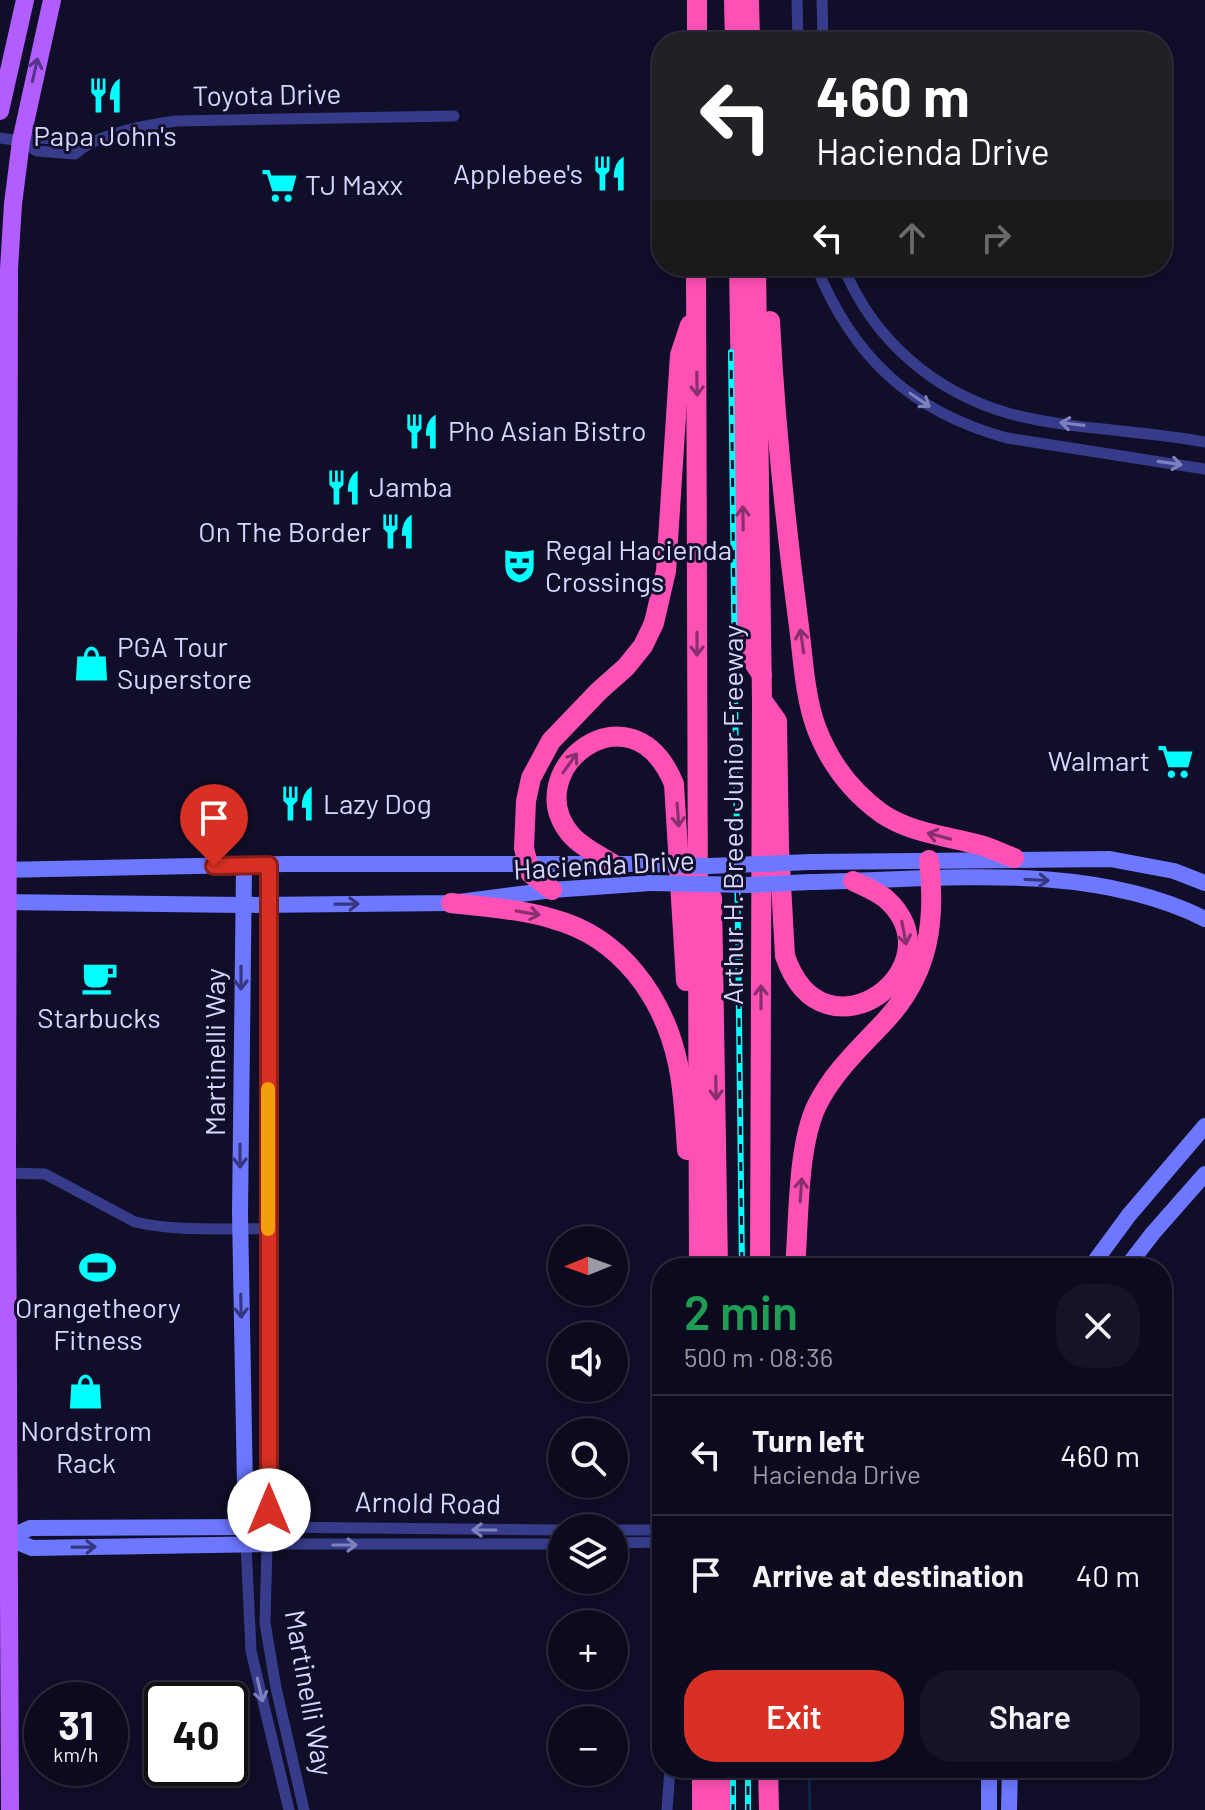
<!DOCTYPE html>
<meta charset="utf-8">
<style>
:root{--surface:#0c0a1e;--page:#151327;--text:#f1f3f6;--muted:#9a9aa4;--line:#2c2b3c;--accent:#d93025}
body{margin:0;font-family:Barlow,sans-serif;background:var(--page);color:var(--text);height:100vh;display:flex;flex-direction:column;font-size:30px;white-space:nowrap}
*{box-sizing:border-box;margin:0}
p{font-size:26px;color:var(--muted)}
.icon{flex:none;width:44px;height:44px;fill:none;stroke:currentColor;stroke-width:2;stroke-linecap:round;stroke-linejoin:round}
.map{position:relative;flex:1;overflow:hidden}
.drawer{position:absolute;left:652px;top:1258px;width:520px;height:520px;display:flex;flex-direction:column;background:var(--surface);border-radius:32px;box-shadow:0 4px 12px #0003,0 0 0 2px var(--line)}
.drawer>*{flex:none}
.guide{position:absolute;left:652px;top:32px;width:520px;height:244px;border-radius:32px;box-shadow:0 4px 12px #0003,0 0 0 2px var(--line);background:#202124;color:#fff;overflow:hidden}
.needle{width:52px;rotate:269deg}
.buttons{position:absolute;left:548px;top:1226px;display:grid;gap:16px}
.buttons a{display:grid;place-items:center;width:80px;height:80px;border-radius:50%;background:var(--surface);box-shadow:0 4px 12px #0003,0 0 0 2px var(--line);font-size:40px}
.speed{position:absolute;left:24px;top:1682px;display:flex;gap:16px;font-size:40px;font-weight:700;text-align:center}
.speed>*{display:grid;place-content:center;width:104px;height:104px;border-radius:50%;background:var(--surface);box-shadow:0 4px 12px #0003,0 0 0 2px var(--line);line-height:1}
.speed small{font-size:20px;font-weight:400}
.speed .limit{border:4px solid #111;border-radius:12px;background:#fff;color:#111}
.pin{position:absolute;display:grid;place-items:center;width:68px;height:68px;color:#fff;margin:-82px -34px;border-radius:50% 50% 50% 0;rotate:-45deg;box-shadow:0 0 8px #0007}
.pin .icon{rotate:45deg}
.me{position:absolute;width:88px;margin:-44px;rotate:0deg;stroke-linejoin:round;filter:drop-shadow(0 0 6px #0008)}
.turn{display:flex;align-items:center;gap:28px;height:168px;padding:0 32px;font-size:36px}
.turn .icon{width:104px;height:104px;stroke-width:2.5}
.turn b{display:block;font-size:56px;line-height:68px}
.lanes{display:flex;align-items:center;height:76px;padding:0 32px;background:#0003;justify-content:center;gap:40px;direction:ltr}
.lanes .off{opacity:.35}
.round{display:grid;place-items:center;flex:none;width:84px;height:84px;border-radius:32px;background:var(--page)}
.head{display:flex;align-items:center;justify-content:space-between;height:136px;padding:0 32px}
h1{font-size:48px;font-weight:600;line-height:60px;color:#1e9e55}
.action{display:flex;gap:16px;margin-top:auto;padding:16px 32px}
.action a{flex:1;height:92px;border-radius:32px;background:var(--accent);color:#fff;font-size:32px;font-weight:600;line-height:92px;text-align:center}
.action a+a{background:var(--page);color:var(--text)}
ul{padding:0;list-style:none}
li{display:flex;align-items:center;gap:24px;height:120px;padding:0 32px;border-top:2px solid var(--line)}
li div{flex:1}
li b{display:block;font-size:30px}
li em{font-style:normal}
.map>svg:first-child{display:block}
</style>
<div class="map">
<svg width="1205" height="1810" viewBox="0 0 1205 1810">
<rect width="100%" height="100%" fill="#100e28"/>
<g fill="none" stroke-linecap="round" stroke-linejoin="round">
<path stroke="#09284c" stroke-width="3" d="M809 1768 810 1810"/>
<g stroke="#373c8a" stroke-width="11">
<path d="M797 0 798 42"/>
<path d="M822 0 823 42"/>
<path d="M0 138 21 141 39 138 75 140 84 145"/>
<path d="M21 141 37 151 75 154C97 133 146 125 176 121L454 116"/>
<path d="M816 266C853 358 912 412 1007 438L1205 469"/>
<path d="M843 266C873 340 935 393 1011 414 1071 430 1143 430 1205 442"/>
<path d="M5 1173 45 1174 135 1222C178 1232 224 1228 268 1229"/>
<path d="M268 1527 562 1530"/>
<path d="M614 1530H662"/>
<path d="M614 1543 662 1542"/>
<path d="M246 1544 251 1651 289 1810"/>
<path d="M304 1810 276 1688 265 1623 267 1544H562"/>
<path d="M667 1810 670 1768"/>
</g>
<g stroke="#6d77ff" stroke-width="16">
<path d="M811 862 1110 859 1174 871 1205 883"/>
<path d="M244 866 240 1213 246 1544"/>
<path d="M0 870 286 864H650"/>
<path d="M811 882C938 880 1087 860 1205 919"/>
<path d="M0 902 242 905 451 903 552 890 651 883"/>
<path d="M1090 1268 1129 1215 1205 1126"/>
<path d="M1126 1268 1153 1233 1205 1174"/>
<path d="M0 1538H8L32 1548 267 1544 270 1504 269 865"/>
<path d="M8 1538 30 1528 257 1527"/>
<path d="M989 1768V1810"/>
<path d="M1009 1810 1010 1768"/>
</g>
<g stroke="#b25dff" stroke-width="18">
<path d="M0 111 25 0"/>
<path d="M10 1810 7 1173 9 269 13 204 21 141 52 0"/>
</g>
<g stroke="#ff51b5" stroke-width="20">
<path d="M734 0 735 42"/>
<path d="M749 0 750 42"/>
<path d="M697 42V0"/>
<path d="M696 266 699 1268"/>
<path d="M739 266 745 649 762 675"/>
<path d="M756 266 762 700 760 1268"/>
<path d="M770 321C775 420 785 520 798 619 803 654 804 694 816 727 829 762 851 791 881 813 910 833 947 836 980 845 991 848 1003 854 1014 858"/>
<path d="M762 700 777 721 779 848 785 956C824 1070 962 965 885 898 876 891 864 886 853 881"/>
<path d="M613 864C599 855 583 848 572 836 515 772 631 679 674 784L686 981"/>
<path d="M552 890 530 873 524 848 526 801 531 778 551 741 599 691 626 667 643 646 654 623 666 571 680 355 690 325"/>
<path d="M712 898 718 1268"/>
<path d="M451 903C485 907 520 909 553 919 621 937 664 998 678 1064 684 1092 685 1122 687 1150"/>
<path d="M795 1268C799 1221 797 1146 817 1105 834 1071 861 1047 886 1020 929 973 936 922 929 860"/>
<path d="M721 1768V1810"/>
<path d="M768 1768 769 1810"/>
<path d="M702 1810V1768"/>
</g>
<defs>
<g id="rail">
<path d="M731 352 742 1268"/>
<path d="M733 1768V1810"/>
<path d="M748 1768V1810"/>
</g>
</defs>
<use href="#rail" stroke="#02ffff" stroke-width="6"/>
<use href="#rail" stroke="#100e28" stroke-width="3" stroke-dasharray="9" stroke-linecap="butt"/>
<g stroke="#6d77ff" stroke-width="16">
<path d="M650 864 709 866 811 862"/>
<path d="M651 883 747 885 811 882"/>
</g>
</g>
<defs><path id="oneway-shaft" d="M-6 0H5M1.5-3L5.5 0L1.5 3" fill="none" stroke-width="1.6" stroke-linecap="round" stroke-linejoin="round" transform="scale(2)"/></defs>
<use stroke="#593289" href="#oneway-shaft" transform="translate(35 70) rotate(-77)"/>
<g stroke="#88306e">
<use href="#oneway-shaft" transform="translate(697 384) rotate(89)"/>
<use href="#oneway-shaft" transform="translate(743 518) rotate(-91)"/>
<use href="#oneway-shaft" transform="translate(802 641) rotate(-98)"/>
<use href="#oneway-shaft" transform="translate(697 644) rotate(90)"/>
<use href="#oneway-shaft" transform="translate(570 763) rotate(-54)"/>
<use href="#oneway-shaft" transform="translate(678 815) rotate(86)"/>
<use href="#oneway-shaft" transform="translate(939 836) rotate(-165)"/>
<use href="#oneway-shaft" transform="translate(528 913) rotate(10)"/>
<use href="#oneway-shaft" transform="translate(904 933) rotate(79)"/>
<use href="#oneway-shaft" transform="translate(761 997) rotate(-90)"/>
<use href="#oneway-shaft" transform="translate(716 1088) rotate(89)"/>
<use href="#oneway-shaft" transform="translate(801 1190) rotate(-86)"/>
</g>
<g stroke="#7f81bf">
<use href="#oneway-shaft" transform="translate(920 400) rotate(34)"/>
<use href="#oneway-shaft" transform="translate(1072 424) rotate(-173)"/>
<use href="#oneway-shaft" transform="translate(1170 463) rotate(8)"/>
<use href="#oneway-shaft" transform="translate(484 1530) rotate(180)"/>
<use href="#oneway-shaft" transform="translate(345 1545)"/>
<use href="#oneway-shaft" transform="translate(260 1690) rotate(77)"/>
</g>
<g stroke="#35387e">
<use href="#oneway-shaft" transform="translate(1037 880) rotate(3)"/>
<use href="#oneway-shaft" transform="translate(347 904) rotate(-1)"/>
<use href="#oneway-shaft" transform="translate(241 978) rotate(90)"/>
<use href="#oneway-shaft" transform="translate(240 1156) rotate(90)"/>
<use href="#oneway-shaft" transform="translate(241 1306) rotate(89)"/>
<use href="#oneway-shaft" transform="translate(84 1547) rotate(-1)"/>
</g>
<g fill="none" stroke-linecap="round" stroke-linejoin="round">
<defs>
<path id="route" d="M214 866 269 865V1510"/>
</defs>
<use href="#route" stroke="#8d1f18" stroke-width="20"/>
<use href="#route" stroke="#d93025" stroke-width="14"/>
<path stroke="#f59e0b" stroke-width="14" d="M268 1229V1089"/>
</g>
<defs>
<symbol id="restaurant-bare" viewBox="-9 -9 18 18"><path d="M-5-6h1v4h1v-4h1v4h1v-4h1v5L-1.5 .5V6h-2V.5L-5-1ZM5-6V6H3V1.5H1.5Q1.5-4 5-6Z" fill="#02ffff" stroke="#100e28" stroke-width="2.5" paint-order="stroke"/></symbol>
<symbol id="supermarket-bare" viewBox="-9 -9 18 18"><path d="M-6-5.5h2.5l.6 2H6L4.5 2H-2.5L-4.4-4H-6ZM-1.5 3.2a1.3 1.3 0 1 0 .1 0ZM3 3.2a1.3 1.3 0 1 0 .1 0Z" fill="#02ffff" stroke="#100e28" stroke-width="2.5" paint-order="stroke"/></symbol>
<symbol id="theatre-bare" viewBox="-9 -9 18 18"><path d="M-5-5.5Q0-4 5-5.5V0Q5 5 0 6Q-5 5-5 0ZM-3.3-2.5H-1v1.5H-3.3ZM1-2.5H3.3v1.5H1ZM-2.8 1Q0 5.5 2.8 1Z" fill="#02ffff" stroke="#100e28" stroke-width="2.5" paint-order="stroke"/></symbol>
<symbol id="shop-bare" viewBox="-9 -9 18 18"><path d="M-5-2.5h2.3a2.7 3.5 0 0 1 5.4 0H5L5.5 6h-11ZM-1.5-2.5h3a1.5 2.3 0 0 0-3 0Z" fill="#02ffff" stroke="#100e28" stroke-width="2.5" paint-order="stroke"/></symbol>
<symbol id="cafe-bare" viewBox="-9 -9 18 18"><path d="M-5.5-4.5H6V0H3Q3 3.5 0 3.5H-2.5Q-5.5 3.5-5.5 0ZM3-3.2v2h1.7v-2ZM-6 4.5H4V6H-6Z" fill="#02ffff" stroke="#100e28" stroke-width="2.5" paint-order="stroke"/></symbol>
<symbol id="stadium-bare" viewBox="-9 -9 18 18"><path d="M0-5a6.5 5 0 1 0 0 10a6.5 5 0 1 0 0-10ZM-3.5-1.8h7v3.6h-7Z" fill="#02ffff" stroke="#100e28" stroke-width="2.5" paint-order="stroke"/></symbol>
</defs>
<g fill-rule="evenodd">
<use href="#restaurant-bare" x="80" y="70" width="51" height="51"/>
<use href="#restaurant-bare" x="584" y="148" width="51" height="51"/>
<use href="#supermarket-bare" x="254" y="160" width="51" height="51"/>
<use href="#restaurant-bare" x="396" y="406" width="51" height="51"/>
<use href="#restaurant-bare" x="318" y="462" width="51" height="51"/>
<use href="#restaurant-bare" x="372" y="506" width="51" height="51"/>
<use href="#theatre-bare" x="494" y="540" width="51" height="51"/>
<use href="#shop-bare" x="66" y="638" width="51" height="51"/>
<use href="#supermarket-bare" x="1150" y="736" width="51" height="51"/>
<use href="#restaurant-bare" x="272" y="778" width="51" height="51"/>
<use href="#cafe-bare" x="74" y="952" width="51" height="51"/>
<use href="#stadium-bare" x="72" y="1242" width="51" height="51"/>
<use href="#shop-bare" x="60" y="1366" width="51" height="51"/>
</g>
<g text-anchor="middle" stroke-width="6" stroke-linejoin="round" paint-order="stroke">
<g font-size="28" fill="#d6d6ff" stroke="#100e28">
<text transform="translate(267 95) rotate(-1)" y="10">Toyota Drive</text>
<text transform="translate(733 815) rotate(-90)" y="10">Arthur H. Breed Junior Freeway</text>
<text transform="translate(604 865) rotate(-3)" y="10">Hacienda Drive</text>
<text transform="translate(215 1052) rotate(-90)" y="10">Martinelli Way</text>
<text transform="translate(428 1503) rotate(1)" y="10">Arnold Road</text>
<text transform="translate(309 1693) rotate(80)" y="10">Martinelli Way</text>
</g>
<g font-size="28" fill="#d6d6ff" stroke="#100e28" text-anchor="start">
<text x="105" y="146" text-anchor="middle">Papa John's</text>
<text x="583" y="184" text-anchor="end">Applebee's</text>
<text x="305" y="195">TJ Maxx</text>
<text x="448" y="441">Pho Asian Bistro</text>
<text x="369" y="497">Jamba</text>
<text x="371" y="542" text-anchor="end">On The Border</text>
<text x="545" y="560">Regal Hacienda<tspan x="545" dy="32">Crossings</tspan></text>
<text x="117" y="657">PGA Tour<tspan x="117" dy="32">Superstore</tspan></text>
<text x="1150" y="771" text-anchor="end">Walmart</text>
<text x="323" y="814">Lazy Dog</text>
<text x="99" y="1028" text-anchor="middle">Starbucks</text>
<text x="98" y="1318" text-anchor="middle">Orangetheory<tspan x="98" dy="32">Fitness</tspan></text>
<text x="86" y="1441" text-anchor="middle">Nordstrom<tspan x="86" dy="32">Rack</tspan></text>
</g>
</g>
</svg>
<div class="buttons">
<a><svg class="needle" viewBox="-14 -14 28 28"><path d="M0-13l5 13h-10z" fill="#e53935"/><path d="M0 13l5-13h-10z" fill="#9a9aa4"/></svg></a>
<a><svg class="icon" aria-label="sound" viewBox="0 0 24 24"><path d="M4 9h4l5-4v14l-5-4H4zM17 9q2 3 0 6"/></svg></a>
<a><svg class="icon" aria-label="search" viewBox="0 0 24 24"><circle cx="10" cy="10" r="6"/><path d="M15 15l6 6"/></svg></a>
<a><svg class="icon" aria-label="layers" viewBox="0 0 24 24"><path d="M12 4l9 5-9 5-9-5zM3 14l9 5 9-5"/></svg></a>
<a>+</a>
<a>−</a>
</div>
<div class="speed"><div>31<small>km/h</small></div><div class="limit">40</div></div>
<div class="pin" style="left:214px;top:866px;background:#d93025"><svg class="icon" aria-label="arrive" viewBox="0 0 24 24"><path d="M6 21V4h12l-3 4 3 4H6"/></svg></div>
<svg class="me" style="left:269px;top:1510px" viewBox="-20 -20 40 40"><circle r="19" fill="#fff"/><path d="M0-13L10 11 0 6-10 11z" fill="#d93025"/></svg>
<div class="guide">
<div class="turn"><svg class="icon" aria-label="left" viewBox="0 0 24 24"><path d="M17 20v-9H6M10 6l-5 5 5 5"/></svg><div><b>460 m</b>Hacienda Drive</div></div>
<div class="lanes"><svg class="icon" aria-label="left" viewBox="0 0 24 24"><path d="M17 20v-9H6M10 6l-5 5 5 5"/></svg><svg class="icon off" aria-label="ahead" viewBox="0 0 24 24"><path d="M12 20V5M6 11l6-6 6 6"/></svg><svg class="icon off" aria-label="right" viewBox="0 0 24 24"><path d="M7 20v-9h11M14 6l5 5-5 5"/></svg></div>
</div>
<section class="drawer">
<div class="head"><div><h1>2 min</h1><p>500 m · 08:36</p></div><a class="round"><svg class="icon" aria-label="close" viewBox="0 0 24 24"><path d="M6 6l12 12M18 6L6 18"/></svg></a></div>
<ul>
<li><svg class="icon" aria-label="left" viewBox="0 0 24 24"><path d="M17 20v-9H6M10 6l-5 5 5 5"/></svg><div><b>Turn left</b><p>Hacienda Drive</p></div><em>460 m</em></li>
<li><svg class="icon" aria-label="arrive" viewBox="0 0 24 24"><path d="M6 21V4h12l-3 4 3 4H6"/></svg><div><b>Arrive at destination</b></div><em>40 m</em></li>
</ul>
<div class="action"><a>Exit</a><a>Share</a></div>
</section>
</div>
